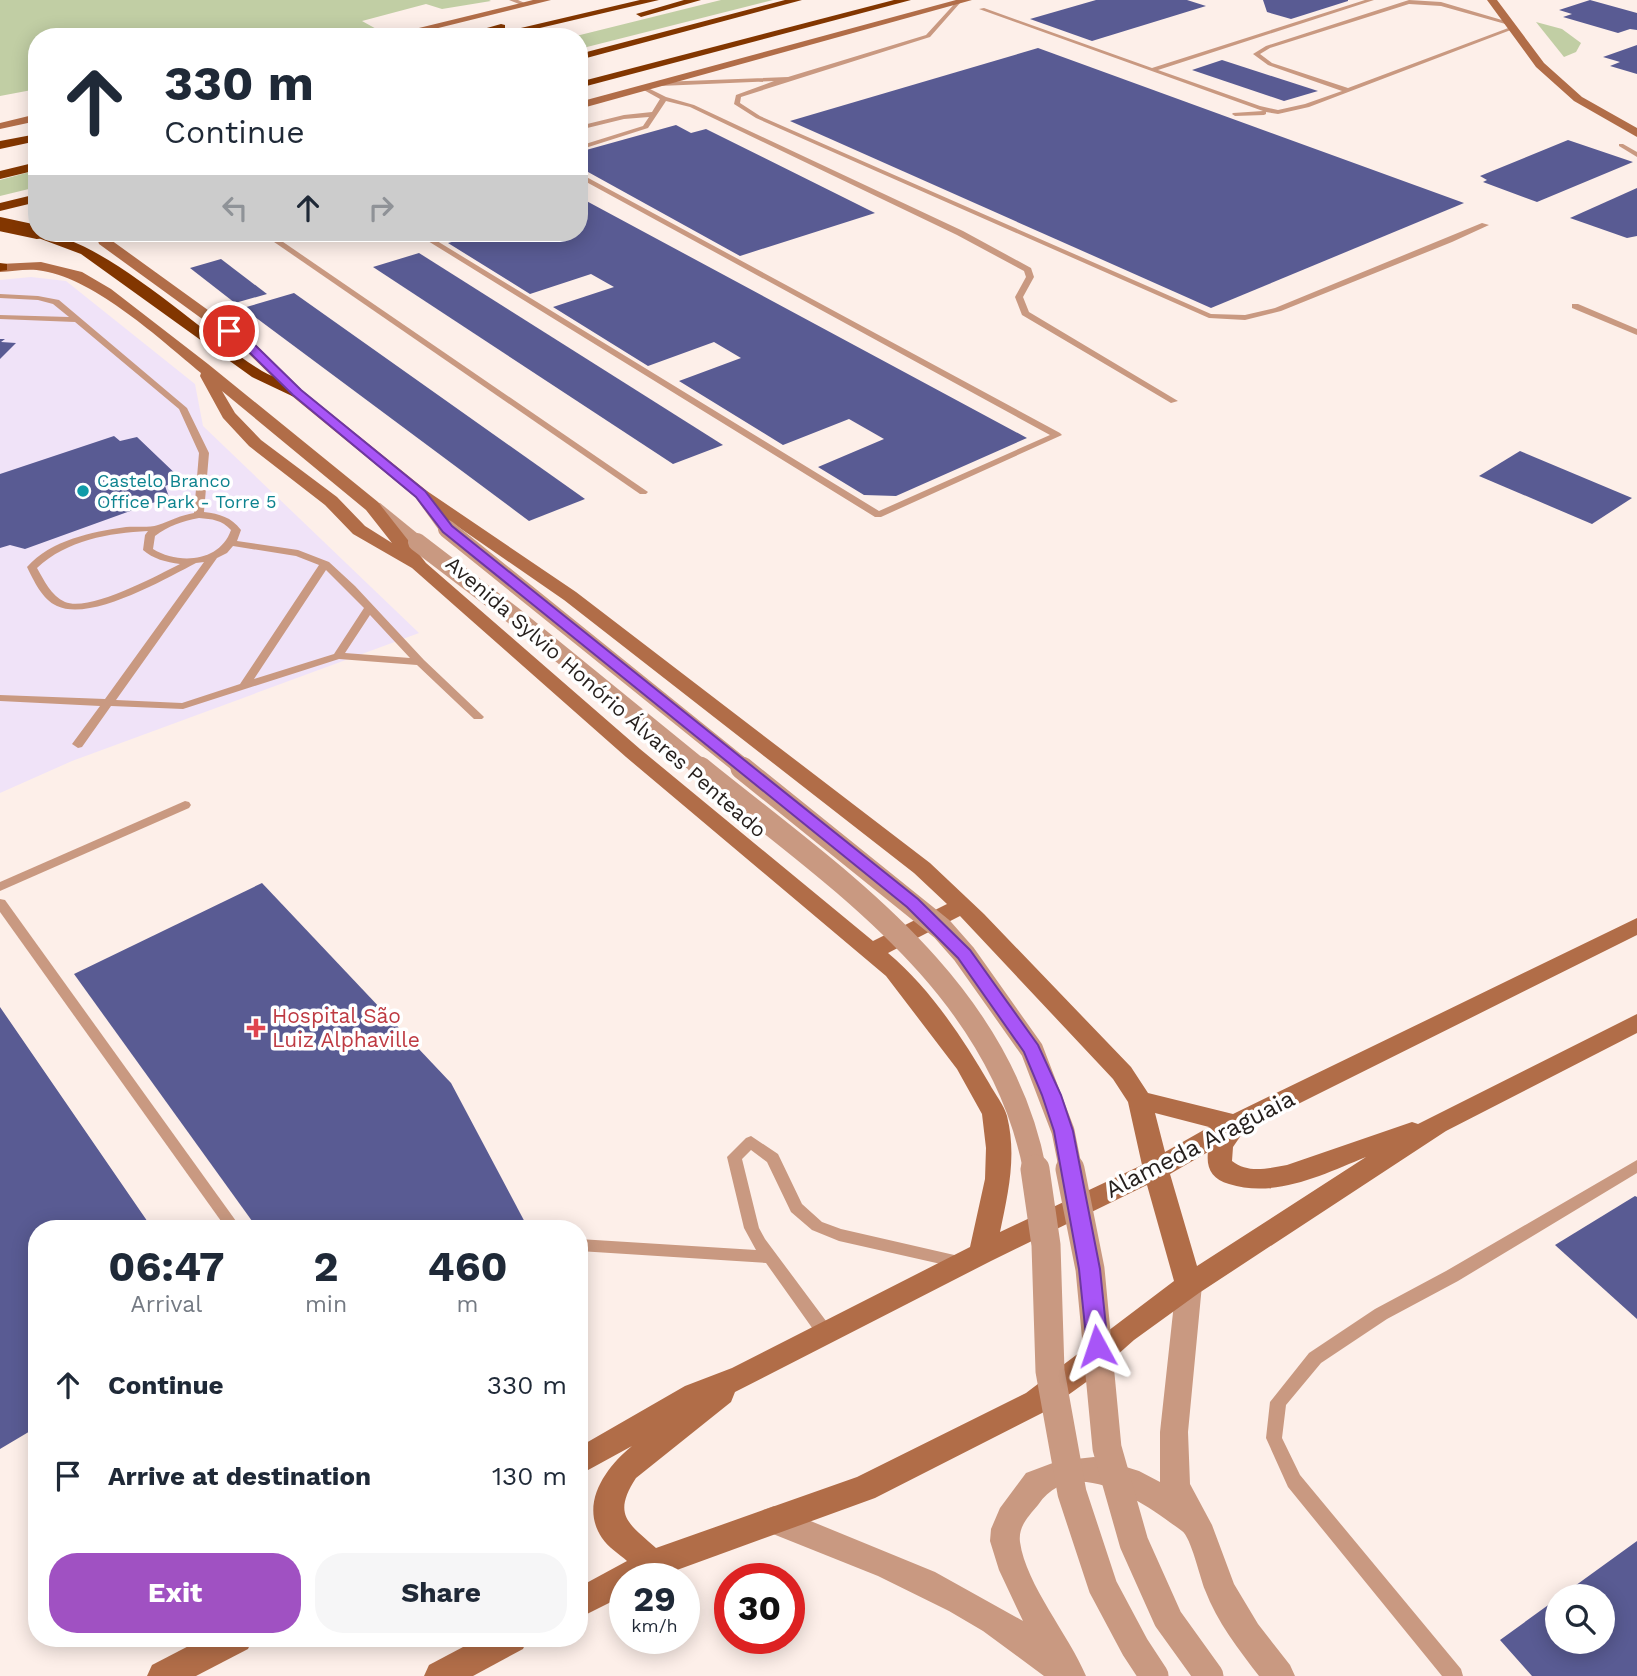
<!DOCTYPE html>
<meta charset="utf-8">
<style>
:root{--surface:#fff;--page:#f6f6f7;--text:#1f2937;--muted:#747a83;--accent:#a051c2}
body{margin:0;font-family:"Work Sans",sans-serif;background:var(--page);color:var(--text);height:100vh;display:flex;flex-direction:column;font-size:26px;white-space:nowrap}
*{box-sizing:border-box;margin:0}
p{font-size:23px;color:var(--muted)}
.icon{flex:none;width:38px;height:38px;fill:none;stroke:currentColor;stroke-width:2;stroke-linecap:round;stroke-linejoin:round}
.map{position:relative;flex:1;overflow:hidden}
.panel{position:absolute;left:28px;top:1220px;width:560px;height:427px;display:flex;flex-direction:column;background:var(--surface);border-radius:28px;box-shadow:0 4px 18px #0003}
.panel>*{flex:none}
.hud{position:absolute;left:28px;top:28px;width:560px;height:214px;border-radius:28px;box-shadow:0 4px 18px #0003;background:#fff;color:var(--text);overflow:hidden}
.buttons{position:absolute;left:1545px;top:1584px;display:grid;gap:14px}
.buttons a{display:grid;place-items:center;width:70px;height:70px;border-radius:50%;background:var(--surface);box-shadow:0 4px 18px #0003;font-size:35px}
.speed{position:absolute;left:609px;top:1563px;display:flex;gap:14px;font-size:35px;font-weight:700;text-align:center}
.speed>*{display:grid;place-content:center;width:91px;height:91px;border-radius:50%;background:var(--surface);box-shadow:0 4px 18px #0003;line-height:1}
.speed small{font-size:18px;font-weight:400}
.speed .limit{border:10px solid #d22;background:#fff;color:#111}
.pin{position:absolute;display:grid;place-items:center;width:60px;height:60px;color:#fff;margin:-30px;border:4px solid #fff;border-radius:50%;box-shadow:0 2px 7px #0007}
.me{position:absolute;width:77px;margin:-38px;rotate:355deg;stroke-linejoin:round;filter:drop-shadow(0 0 5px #0008)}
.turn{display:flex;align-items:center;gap:24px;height:147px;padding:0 21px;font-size:32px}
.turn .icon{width:91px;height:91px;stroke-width:2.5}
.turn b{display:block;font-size:49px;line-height:60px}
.lanes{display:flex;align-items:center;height:66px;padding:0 21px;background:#0003;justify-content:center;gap:35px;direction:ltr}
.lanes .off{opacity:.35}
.eta{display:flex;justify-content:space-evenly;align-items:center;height:119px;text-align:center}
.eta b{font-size:42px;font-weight:700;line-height:49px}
.primary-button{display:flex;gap:14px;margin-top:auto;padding:14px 21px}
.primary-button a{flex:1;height:80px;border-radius:28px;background:var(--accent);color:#fff;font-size:28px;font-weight:700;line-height:80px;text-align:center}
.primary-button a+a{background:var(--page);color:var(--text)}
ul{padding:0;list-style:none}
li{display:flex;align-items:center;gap:21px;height:91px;padding:0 21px}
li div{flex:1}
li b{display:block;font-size:26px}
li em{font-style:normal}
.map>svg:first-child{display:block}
</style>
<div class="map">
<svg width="1637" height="1676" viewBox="0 0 1637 1676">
<rect width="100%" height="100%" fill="#fdefe9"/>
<path fill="#f0e3f8" d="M31 277 66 281 195 384 203 426 419 633 72 761 0 793V280Z"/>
<g fill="#c1cea4">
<path d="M0 0H489L491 1 442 9 426 4 362 21 380 31 353 37H37V89L0 96Z"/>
<path d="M721 0H773L579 49V37H572Z"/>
<path d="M1536 22 1562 29 1581 43 1576 52 1564 57Z"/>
<path d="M37 170V187L0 196V180Z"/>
</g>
<g fill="#595b93">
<path d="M1096 0H1187L1206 6 1092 41 1030 19Z"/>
<path d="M1263 0H1348V1L1291 19 1267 12Z"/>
<path d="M1590 0 1637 13V30L1630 29 1618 33 1563 17 1572 14 1559 10Z"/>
<path d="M1637 45V74L1610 66 1620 62 1603 57Z"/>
<path d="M1038 48 1464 203 1211 308 790 121Z"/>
<path d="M1222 60 1318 91 1284 101 1192 70Z"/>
<path d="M676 125 691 133 706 129 875 213 740 256 579 167V152Z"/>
<path d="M1568 140 1633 162 1537 202 1483 182 1487 180 1480 176Z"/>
<path d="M1637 188V236L1627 238 1570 218Z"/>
<path d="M579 197 1027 438 896 496 864 495 818 467 884 439 849 419 783 445 679 381 741 358 714 342 648 366 553 307 614 287 591 274 530 294 448 243 484 233H579Z"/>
<path d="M419 253 723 445 673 464 373 267Z"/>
<path d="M221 259 267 294 235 303 190 268Z"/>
<path d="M294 293 585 499 529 521 243 308Z"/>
<path d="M0 339H5L1 342 16 343 0 359Z"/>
<path d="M114 436 120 441 137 437 182 480 165 486 169 497 25 549 10 545 0 548V474Z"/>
<path d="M1520 451 1632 498 1592 524 1479 476Z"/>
<path d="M262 883 451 1083 528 1228H257L74 974Z"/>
<path d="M0 1007 152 1228H37V1427L0 1449Z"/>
<path d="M1635 1196 1637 1197V1319L1555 1245Z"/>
<path d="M1637 1541V1676H1532L1500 1640 1558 1598V1642H1603V1596H1561Z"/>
</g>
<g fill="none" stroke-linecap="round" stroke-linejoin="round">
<g fill="#c99981" fill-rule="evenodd">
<path d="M509 0H518L529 5 524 6Z"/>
<path d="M958 0 960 3 930 37 741 97 740 103 760 116 1211 314 1245 315 1275 308 1482 223 1489 225 1452 242 1281 311 1245 320 1209 318 756 118 734 104 736 95 774 81 660 86 657 84 660 82 788 77 926 35Z"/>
<path d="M1365 0H1374L1158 70 1260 106 1278 110 1305 104 1342 91 1268 65 1253 54 1266 46 1409 0 1441 2 1512 23 1509 25 1441 6 1409 4 1270 48 1260 54 1272 63 1348 88 1511 27 1516 28 1309 107 1278 114 1266 112V114L1264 115 1235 116 1232 114 1233 113 1263 111 979 9 984 8 1152 68Z"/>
<path d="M644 86 666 97 694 105 963 231 1031 268 1034 277 1023 297 1029 312 1178 401 1171 403 1022 315 1015 297 1026 277 1024 271 957 235 690 107 666 101 648 128 579 150V146L643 126 649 117 624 119 579 130V126L624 115 652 112 660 99 642 89 641 88Z"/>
<path d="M1619 144H1623L1637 152V157L1619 146Z"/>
<path d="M579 173 1060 433 1062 435 881 517H875L415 233H424L879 511 1050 435 579 178Z"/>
<path d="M261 233H270L648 492 646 494H640Z"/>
<path d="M0 294 38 296 59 300 187 408 209 453 204 512C220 514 231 517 241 530L237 541 298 550 329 562 355 586 424 660 482 715 484 717 482 719H474L417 665 339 659 183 709 111 706 82 747 78 748 72 744 100 706 0 701V695L105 699 204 562 196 563C165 579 91 622 57 606 42 599 34 581 27 567 51 540 91 532 126 527 136 526 149 528 158 525 170 521 181 515 194 513L199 453 179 409 75 322 0 319V315L69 317 53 304 38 300 0 298ZM199 518C212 519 222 520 231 530 220 562 179 565 153 549L155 536C168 526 182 521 199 518ZM148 531 145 535 143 550C153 559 166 562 180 564 156 576 90 612 65 602 51 596 44 580 37 568 67 540 109 533 148 531ZM233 546 296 556 319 565 240 684 182 703 116 700 217 558 227 553ZM326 570 364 608 334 654 254 679ZM370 615 410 658 345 653Z"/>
<path d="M1572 304H1578L1637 329V335L1572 308Z"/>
<path d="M185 801 189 802 191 805 189 808 0 891V882Z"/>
<path d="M0 899 5 900 241 1228H226L0 912Z"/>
<path d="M751 1136 778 1154 802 1204 822 1222 841 1229 963 1257 968 1258 971 1263 968 1268 963 1269 839 1241 812 1230 791 1212 767 1162 751 1150 742 1159 759 1228 765 1239 832 1329 834 1334 832 1339 826 1341 820 1339 766 1263 579 1251V1239L756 1250 744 1228 727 1157 746 1138Z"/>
<path d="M1637 1160V1173L1458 1281 1387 1319 1321 1363 1286 1405 1282 1438 1300 1475 1461 1669 1463 1676H1442L1288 1487 1266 1438 1270 1402 1309 1353 1375 1309 1446 1271Z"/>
</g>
<g fill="#c99981" fill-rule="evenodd">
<path d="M421 489 427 491 453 525 455 529 453 533H441L415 497 413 494 415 491Z"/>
<path d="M374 502 380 503 423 538 426 542 423 546H411L368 511 366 507Z"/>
<path d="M1189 1274 1199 1277 1202 1285 1188 1432 1190 1484 1212 1525 1234 1584 1258 1624 1290 1665 1295 1676H1259C1239 1650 1217 1622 1205 1590 1200 1578 1191 1537 1182 1531 1146 1505 1075 1451 1038 1505 1029 1516 1018 1526 1020 1542 1026 1585 1069 1635 1086 1676H1044L983 1631 949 1611 878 1576 763 1530 759 1520 763 1510 774 1506 935 1572 1023 1621 999 1570 990 1541 991 1529 1000 1508 1026 1473 1058 1461 1094 1457 1139 1471 1160 1482V1432L1176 1285 1179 1277Z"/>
</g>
<g fill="#b16d48" fill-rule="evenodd">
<path d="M533 0H551L402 37H382Z"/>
<path d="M956 0H972L579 109V102Z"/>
<path d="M1487 0H1497L1544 63 1582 97 1637 128V137L1574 101 1536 67Z"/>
<path d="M37 114V121L0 129V123Z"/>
<path d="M105 233H121L111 240 255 344 302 390 427 491 576 592 930 863 984 914 1131 1067 1148 1093 1233 1114 1637 918V935L1244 1131 1233 1147 1232 1161C1248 1174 1269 1168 1287 1165L1412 1122 1418 1124 1637 1014V1033L1446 1131 1199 1293 1134 1340 1089 1380 1046 1411 875 1498 655 1578H625V1595L579 1618V1587L627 1561C619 1554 608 1547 602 1538 579 1504 606 1467 632 1446L579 1475V1447L685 1386 732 1368 970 1247 985 1179 986 1148 982 1114 957 1069 886 976 626 757 412 568 353 534 325 505 249 446 223 418 200 376 201 373C160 339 96 280 43 271 30 268 14 271 0 272V264L41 262 82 272 111 289 208 364 378 502 426 563 640 749 873 941 947 904 914 873 564 600 415 497 292 396 245 350 99 244 97 238ZM222 391 366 510 392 543 365 526 337 497 261 440 235 413ZM960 916 1113 1079 1128 1102 1142 1165 1000 1232C1008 1194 1017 1156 1007 1116 1004 1105 995 1094 989 1083 962 1037 929 987 888 953ZM1155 1113 1209 1127 1165 1152ZM1208 1152C1206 1168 1212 1179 1229 1184 1275 1199 1324 1174 1366 1157L1197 1266 1170 1174ZM1147 1185 1174 1281 1026 1393 857 1477 656 1548C628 1523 612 1515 636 1478L731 1402 735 1392 991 1261Z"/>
<path d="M204 1638H253L248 1649 196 1676H147L152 1665Z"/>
<path d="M480 1638H528L523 1649 473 1676H424L429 1665Z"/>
</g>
<g fill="#823600" fill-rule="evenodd">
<path d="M640 0H659L502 37H482Z"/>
<path d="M684 0H701L641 17 636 14Z"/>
<path d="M785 0H802L579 60V54Z"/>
<path d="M894 0H911L579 88V82Z"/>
<path d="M501 24 505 25V29L474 37H455Z"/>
<path d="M37 134V141L0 149V141Z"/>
<path d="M37 162V170L0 179V171Z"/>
<path d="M37 194V202L0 211V203Z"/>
<path d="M37 229V233C99 233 205 337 262 371 275 379 294 382 305 393L297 398 292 396 252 377 81 254 33 236 31 233Z"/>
<path d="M0 263 7 264V270L0 271Z"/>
</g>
<g stroke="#c99981" stroke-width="18">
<path d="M447 529 745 769"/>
<path d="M417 542 514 616 702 769"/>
</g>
<g stroke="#c99981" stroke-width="23">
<path d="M700 768C837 879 1000 985 1035 1171"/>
<path d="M742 768 942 929 964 954 1032 1050 1063 1131 1071 1171"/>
</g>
<g stroke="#c99981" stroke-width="29">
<path d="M1035 1169 1046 1245 1050 1371 1072 1493 1103 1587 1135 1647 1154 1676"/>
<path d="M1070 1169 1090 1269 1107 1448 1134 1543 1168 1619 1209 1676"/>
</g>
<path stroke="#823600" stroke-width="14" d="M0 224 37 232"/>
</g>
<path fill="#a855f7" stroke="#6d37a1" stroke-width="2" d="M225 329H232L254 344 301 390 425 491 452 526 918 899 970 950 1038 1045 1061 1095 1073 1131 1100 1269 1108 1346 1104 1352 1097 1355 1090 1352 1087 1346 1079 1269 1054 1131 1042 1095 1024 1052 958 958 907 907 443 532 416 497 293 395 246 349 225 334Z"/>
<circle fill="#0f9aa8" stroke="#fff" stroke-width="2.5" cx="83" cy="491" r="7"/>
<path fill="#e0444e" stroke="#fff" stroke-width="2.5" d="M252.5 1017.5h7v7h7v7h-7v7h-7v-7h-7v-7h7z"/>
<g text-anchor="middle" stroke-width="7" stroke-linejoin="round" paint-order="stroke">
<g font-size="18" fill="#0d838f" stroke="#fff" text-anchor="start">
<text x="97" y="487">Castelo Branco<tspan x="97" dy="21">Office Park - Torre 5</tspan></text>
</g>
<g font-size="21" fill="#251f1c" stroke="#fff">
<text transform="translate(606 697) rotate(41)" y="7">Avenida Sylvio Honório Álvares Penteado</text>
</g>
<g font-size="21" fill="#be3a42" stroke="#fff" text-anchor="start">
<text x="272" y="1023">Hospital São<tspan x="272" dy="24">Luiz Alphaville</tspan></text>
</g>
<g font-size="24" fill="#251f1c" stroke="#fff">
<text transform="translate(1200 1144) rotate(-27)" y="8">Alameda Araguaia</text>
</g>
</g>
</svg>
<div class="buttons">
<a><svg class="icon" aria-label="search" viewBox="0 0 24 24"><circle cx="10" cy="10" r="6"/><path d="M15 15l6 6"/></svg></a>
</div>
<div class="speed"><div>29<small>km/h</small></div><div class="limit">30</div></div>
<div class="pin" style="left:229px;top:331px;background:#d93025"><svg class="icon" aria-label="arrive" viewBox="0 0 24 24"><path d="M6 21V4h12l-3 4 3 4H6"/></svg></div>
<svg class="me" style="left:1097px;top:1346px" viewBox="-20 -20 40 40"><path d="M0-17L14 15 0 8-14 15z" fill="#a855f7" stroke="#fff" stroke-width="4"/></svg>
<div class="hud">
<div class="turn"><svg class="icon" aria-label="ahead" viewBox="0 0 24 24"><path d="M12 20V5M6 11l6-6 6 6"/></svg><div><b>330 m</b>Continue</div></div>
<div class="lanes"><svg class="icon off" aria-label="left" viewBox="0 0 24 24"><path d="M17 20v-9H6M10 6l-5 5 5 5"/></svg><svg class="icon" aria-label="ahead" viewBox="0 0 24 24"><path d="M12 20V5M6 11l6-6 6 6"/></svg><svg class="icon off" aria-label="right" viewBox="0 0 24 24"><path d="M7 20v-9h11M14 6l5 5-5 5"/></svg></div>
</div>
<section class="panel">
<div class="eta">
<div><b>06:47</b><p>Arrival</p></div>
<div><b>2</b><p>min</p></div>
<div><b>460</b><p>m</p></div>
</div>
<ul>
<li><svg class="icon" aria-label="ahead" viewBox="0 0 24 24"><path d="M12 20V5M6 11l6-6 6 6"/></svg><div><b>Continue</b></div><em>330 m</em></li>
<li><svg class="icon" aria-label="arrive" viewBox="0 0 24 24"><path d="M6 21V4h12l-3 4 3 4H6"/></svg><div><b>Arrive at destination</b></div><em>130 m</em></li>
</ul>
<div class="primary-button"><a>Exit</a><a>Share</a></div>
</section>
</div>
